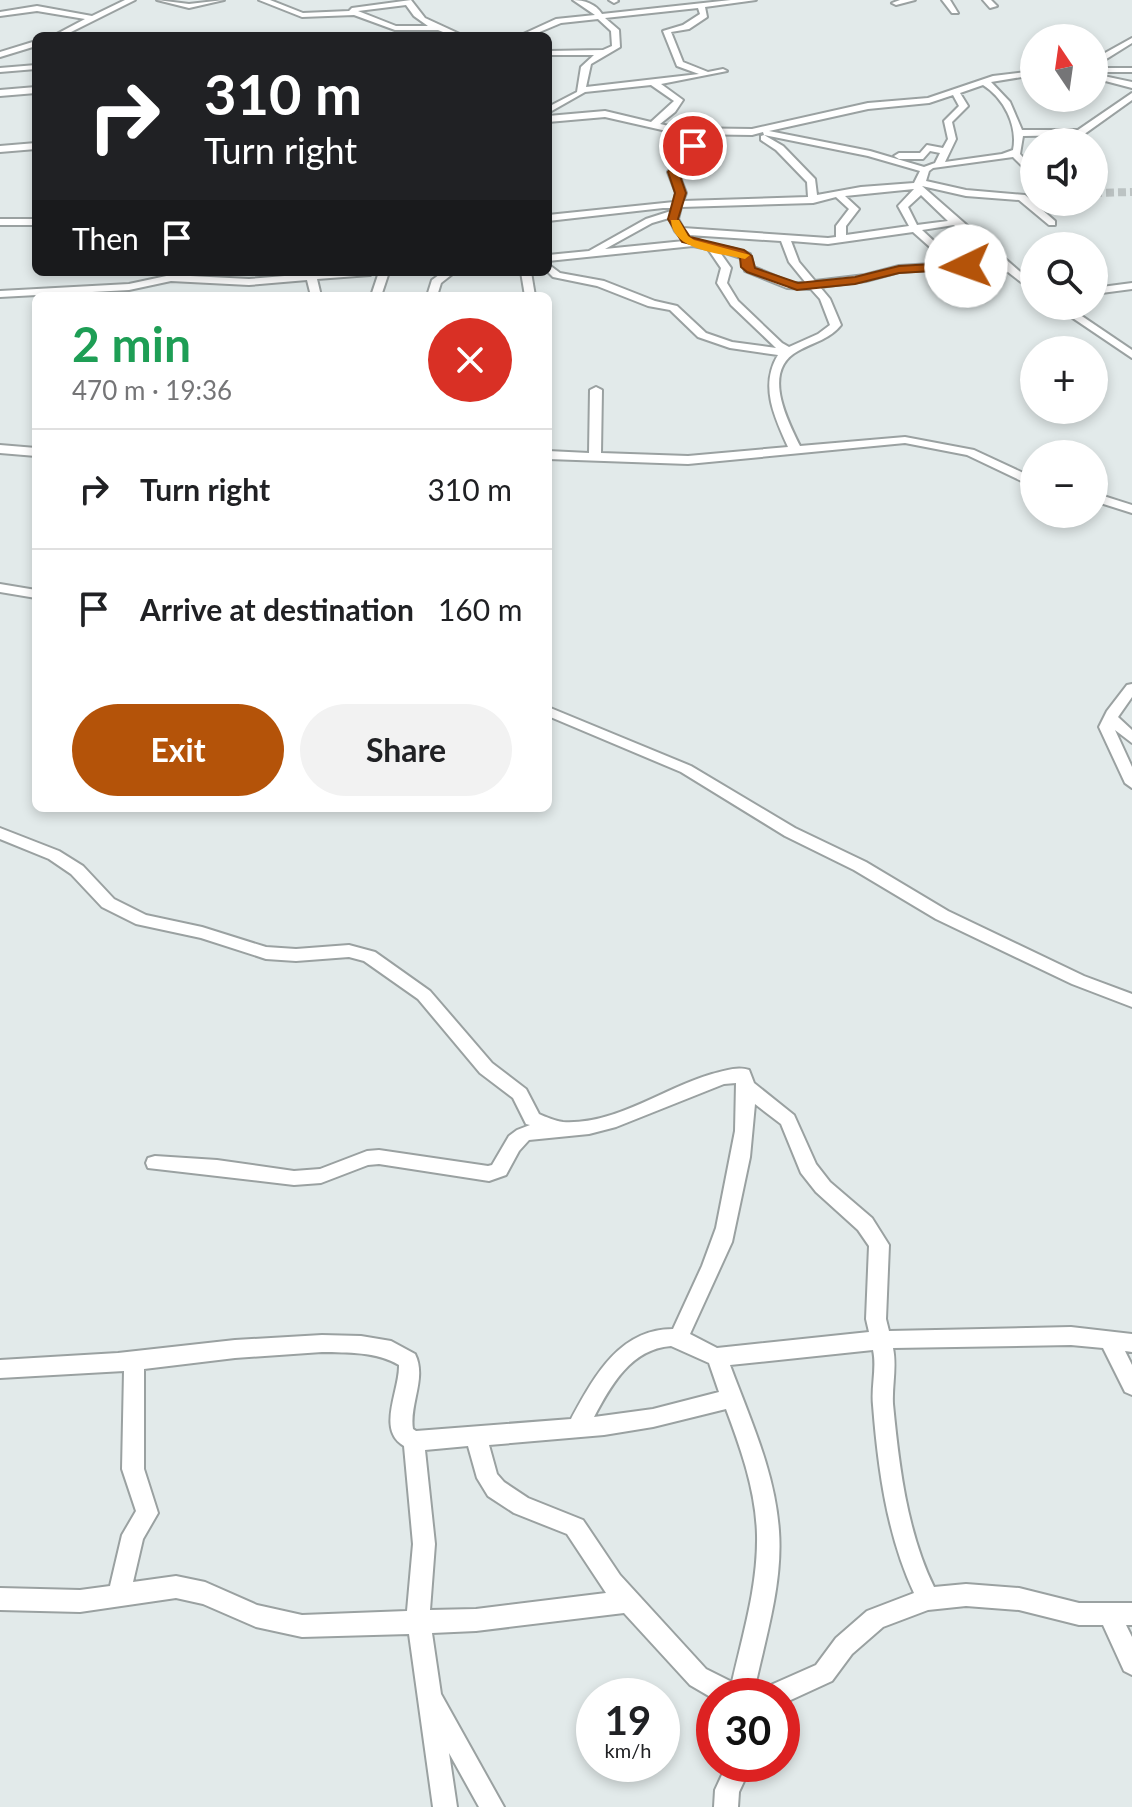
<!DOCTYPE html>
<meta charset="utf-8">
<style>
:root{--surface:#fff;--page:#f2f2f2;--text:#202124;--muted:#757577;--line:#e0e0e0;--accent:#b45309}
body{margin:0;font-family:Lato,sans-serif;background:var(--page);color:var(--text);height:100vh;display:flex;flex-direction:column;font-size:30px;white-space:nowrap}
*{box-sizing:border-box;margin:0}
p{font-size:26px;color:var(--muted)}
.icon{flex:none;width:44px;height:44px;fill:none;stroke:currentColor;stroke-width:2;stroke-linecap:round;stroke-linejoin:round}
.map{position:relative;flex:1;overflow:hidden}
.drawer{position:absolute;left:32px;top:292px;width:520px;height:520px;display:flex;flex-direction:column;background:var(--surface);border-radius:12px;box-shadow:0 4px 12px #0003}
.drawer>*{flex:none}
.hud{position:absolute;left:32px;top:32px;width:520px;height:244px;border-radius:12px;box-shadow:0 4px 12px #0003;background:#202124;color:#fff;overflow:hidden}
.needle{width:52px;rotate:347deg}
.fabs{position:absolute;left:1020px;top:24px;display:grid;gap:16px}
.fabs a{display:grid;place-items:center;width:88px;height:88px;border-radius:50%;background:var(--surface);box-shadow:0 4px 12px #0003;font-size:40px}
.speed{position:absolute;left:576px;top:1678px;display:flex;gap:16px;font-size:40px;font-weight:700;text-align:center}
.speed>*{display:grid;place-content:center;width:104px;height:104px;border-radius:50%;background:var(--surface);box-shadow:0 4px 12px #0003;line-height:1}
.speed small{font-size:20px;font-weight:400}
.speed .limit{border:12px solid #d22;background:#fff;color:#111}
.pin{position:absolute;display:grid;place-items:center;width:68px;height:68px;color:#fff;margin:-34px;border:4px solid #fff;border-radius:50%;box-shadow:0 2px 8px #0007}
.me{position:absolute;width:88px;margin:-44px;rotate:267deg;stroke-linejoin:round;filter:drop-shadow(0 0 6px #0008)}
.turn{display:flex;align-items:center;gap:28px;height:168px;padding:0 40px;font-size:36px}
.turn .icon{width:104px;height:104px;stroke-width:2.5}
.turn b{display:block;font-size:56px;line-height:68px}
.then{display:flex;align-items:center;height:76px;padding:0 40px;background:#0003;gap:16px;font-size:30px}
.round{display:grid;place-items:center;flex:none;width:84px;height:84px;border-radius:42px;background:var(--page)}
.headline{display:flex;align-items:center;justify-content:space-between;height:136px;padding:0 40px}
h1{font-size:48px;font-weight:700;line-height:60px;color:#1e9e55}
.cta{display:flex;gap:16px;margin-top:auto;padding:16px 40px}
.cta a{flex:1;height:92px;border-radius:48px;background:var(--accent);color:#fff;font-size:32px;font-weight:700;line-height:92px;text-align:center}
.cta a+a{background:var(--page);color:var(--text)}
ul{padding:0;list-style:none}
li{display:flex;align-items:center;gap:24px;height:120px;padding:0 40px;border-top:2px solid var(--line)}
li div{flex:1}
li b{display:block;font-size:30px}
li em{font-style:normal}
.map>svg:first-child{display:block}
</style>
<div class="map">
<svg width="1132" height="1807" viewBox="0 0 1132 1807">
<rect width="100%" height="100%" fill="#e2eaea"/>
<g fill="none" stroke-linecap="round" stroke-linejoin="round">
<path stroke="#bcc3c3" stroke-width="8" stroke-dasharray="8 4" stroke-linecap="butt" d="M1094 193 1132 192"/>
<defs>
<g id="minor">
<path d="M125 0H135L63 36H53L85 19 37 11 0 16V12L37 6 92 16Z"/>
<path d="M157 0 189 4 224 0 189 8Z"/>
<path d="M259 0H270L303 13 349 11 352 8 411 0 425 18 464 36H453L438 30H395L354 15 302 17ZM406 5 414 16 428 26H396L358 11Z"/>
<path d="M573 0C584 0 596 4 602 14L731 0H756L705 7 707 17 689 29 671 32 683 62 708 72 723 69 727 71 661 84 683 100 675 112 660 124 678 128 752 129 868 103 928 98 993 76 1034 71V75L991 82 1010 102 1022 130H1078L1132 93V100L1083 135 1023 136 1020 154 1034 169V178L1013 157 933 168 929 171 926 181 966 190 1025 195 1055 221V225H1049L1019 200 966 196 922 186 1034 284V292L1008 272 977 262V266L973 267 899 272 866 281 820 287 830 299 841 325C830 339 814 342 798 351 762 370 786 418 800 446L905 437 974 450 1034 478V487L967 455 905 443 688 464 548 459V451L589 453 590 390 596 387 602 390 601 453 688 456 788 447C775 418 759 386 778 355L730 348 698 337 670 310 648 306 597 286 553 277 548 272V264L560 273 604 281 655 301 677 306 706 333 732 342 776 348 731 305 717 283 721 268 708 249 693 246 548 261V255L589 251 646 219 671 211 672 208H663L548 221V215L674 202 676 193 668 172 690 149 671 132 605 117 548 122V116L605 111 651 122 674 101 651 85 585 92 548 113V107L577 92 581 67 594 55H548V51L603 50 612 46 611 31 598 19 561 23 530 36H519L556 19 595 15ZM698 8 700 14 683 25 663 31 677 66 699 74 586 87 591 64 620 47 619 30 605 18ZM983 85C1004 98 1018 126 1013 150L1002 154 945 162 956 139 952 122 968 106 960 93ZM953 95 959 106 944 121 948 139 943 148 927 145 920 153H899L894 156 899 159H923L930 151 940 153 935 163 924 167 870 151 769 131 868 109 929 103ZM763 132 764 135 868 156 920 171 914 183 861 187 817 195 815 179 783 146 764 135 761 136V140L776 150 807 182 808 197 683 201 686 193 678 172 699 149 683 134 752 135ZM914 189 898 206 909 226 846 235V226L859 209 845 196ZM921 195 948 221 917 225 908 207ZM836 197 849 209 836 226V237L828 238 683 228 678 219 681 207 813 203ZM669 218 675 231 684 241 605 249 652 223ZM954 225 996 262 937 244 922 230ZM913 232 931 248 961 257 965 262 899 266 865 275 815 281 799 262 791 241 828 244ZM689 235 781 241 789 262 806 283H792L754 267 750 254C730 245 706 247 689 235ZM719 251 741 258 745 271 787 288 811 289 820 299 830 325 818 334 789 347 782 343 738 301 727 283 731 268Z"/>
<path d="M609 0H617L618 1 614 3Z"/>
<path d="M900 0H915L896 5 892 3Z"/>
<path d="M942 0H950L958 13H952Z"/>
<path d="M983 0H991L997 6 990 8Z"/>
<path d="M1132 38V43L1103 61 1105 68H1132V72H1095L1096 58Z"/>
<path d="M36 41V46L0 57V52Z"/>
<path d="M36 65V69L0 72V68Z"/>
<path d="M1094 74 1132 82V88L1094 78Z"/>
<path d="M36 87V93L0 96V90Z"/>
<path d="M36 143V149L0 152V146Z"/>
<rect x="0" y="219" width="36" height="6"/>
<path d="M333 272H375L370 275 317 279 321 296H311L307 280 249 285 171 281 129 290 0 297V291L129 284 171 275 249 279Z"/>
<path d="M379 272H389L381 296H371Z"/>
<path d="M443 272H455L441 283 437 296H427L432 280Z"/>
<path d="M521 272H531L535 296H525Z"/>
<path d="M1132 283V289L1094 294V288Z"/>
<path d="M1055 306H1067L1132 350V358Z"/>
<path d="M0 445 36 448V456L0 453Z"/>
<path d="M1094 493 1132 505V513L1094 501Z"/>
<path d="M0 584 36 590V598L0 592Z"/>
<path d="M1132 684V697L1118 717 1132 730V743L1115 730 1132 767V788L1125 783 1099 727 1107 711 1127 685Z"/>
<path d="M548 707 691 766 795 828 866 862 948 911 1084 976 1132 994V1007L1072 984 936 919 854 870 785 836 681 772 548 716Z"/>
<path d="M0 828 59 851 83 866 114 899 146 915 202 927 266 947 296 949 349 945 375 952 430 991 492 1063 526 1089 539 1114C546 1117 555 1121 563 1122 616 1125 663 1088 712 1074 724 1071 737 1066 749 1070L754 1083 794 1115 816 1164 830 1182 872 1218 889 1245 886 1319 889 1331 1071 1327 1132 1334V1352L1125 1351 1132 1365V1395L1125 1392 1103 1348 1071 1345 893 1348C897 1367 892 1385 893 1404 899 1466 907 1532 934 1587L966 1584 1019 1588 1079 1603H1132V1625H1126L1132 1637V1675L1124 1671 1103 1625H1079L1019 1610 966 1606 928 1610 883 1627 852 1654 832 1681 782 1704V1696H760L764 1688 816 1665 836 1638 867 1611 914 1593C887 1535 878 1469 873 1405 871 1386 877 1368 873 1350L730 1365C750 1419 775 1472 779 1531 783 1586 764 1642 753 1696H714V1699L690 1685 624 1613 476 1631 432 1633 441 1694 504 1807H479L449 1753 457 1807H433L409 1634 302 1637 256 1627 203 1604 176 1598 80 1612 0 1610V1588L80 1590 110 1586 122 1535 136 1511 122 1469 124 1371 0 1378V1360L118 1353 235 1340 322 1335 361 1336 391 1341 415 1354C427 1378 409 1404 413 1429L416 1431 571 1419C594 1377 619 1329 673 1329L702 1266 716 1228 735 1131 736 1083 724 1084 616 1127 589 1134 529 1140 519 1151 506 1175 489 1181 379 1164 368 1165 321 1183 294 1185 148 1168 146 1163 148 1158 155 1156 217 1160 294 1171 320 1169 367 1151 379 1150 488 1166 492 1165 509 1136 517 1130 530 1125 526 1124 513 1098 480 1073 418 999 364 961 349 957 296 961 266 959 201 938 136 924 102 907 71 874 49 859 0 839ZM755 1104 781 1124 801 1173 816 1192 858 1230 869 1246 866 1319 869 1332 717 1348 690 1334 732 1242 750 1157ZM671 1346 709 1363 719 1392 653 1409 594 1417C611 1385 631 1349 671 1346ZM322 1352C348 1353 376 1351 399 1365 400 1390 376 1430 404 1446L413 1544 407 1611 302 1615 257 1605 205 1582 176 1576 133 1582 143 1539 158 1513 144 1469V1369L235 1358ZM726 1409C741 1449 756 1491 757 1535 758 1585 743 1634 732 1682L706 1669 620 1575 583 1520 528 1498 504 1482 497 1474 489 1445 604 1435 653 1427ZM468 1446 477 1478 488 1496 514 1513 567 1534 606 1593 476 1609 430 1610 435 1544 425 1450Z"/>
<path d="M727 1764H752L739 1792 738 1807H714L715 1790Z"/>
</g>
</defs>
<use href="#minor" stroke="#9aa1a1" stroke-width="4"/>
<use href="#minor" fill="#fff" fill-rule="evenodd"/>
</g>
<path fill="#b45309" stroke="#753606" stroke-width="2" d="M693 143 699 151 679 173 686 193 678 219 690 237 744 250 752 256 755 268 798 283 855 277 899 266 966 262 972 266 966 269 899 273 855 284 797 290 747 272 741 267 740 258 736 255 682 242 668 219 675 193 668 172Z"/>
<path fill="#f59e0b" d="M671 220H679L688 236 694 240 750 255 745 259C720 253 672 251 671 220Z"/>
</svg>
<div class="fabs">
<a><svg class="needle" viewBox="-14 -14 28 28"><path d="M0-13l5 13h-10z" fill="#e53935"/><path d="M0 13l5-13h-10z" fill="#757577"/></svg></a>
<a><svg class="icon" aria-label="sound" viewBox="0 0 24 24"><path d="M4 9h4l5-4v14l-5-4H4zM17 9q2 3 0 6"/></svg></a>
<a><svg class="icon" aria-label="search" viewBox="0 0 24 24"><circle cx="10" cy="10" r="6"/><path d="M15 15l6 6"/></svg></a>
<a>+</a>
<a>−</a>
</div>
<div class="speed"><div>19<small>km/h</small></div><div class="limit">30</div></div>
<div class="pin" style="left:693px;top:146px;background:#d93025"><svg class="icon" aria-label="arrive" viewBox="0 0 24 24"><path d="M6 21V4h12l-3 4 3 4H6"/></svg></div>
<svg class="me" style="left:966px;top:266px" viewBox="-20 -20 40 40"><circle r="19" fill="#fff"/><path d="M0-13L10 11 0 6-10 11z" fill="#b45309"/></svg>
<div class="hud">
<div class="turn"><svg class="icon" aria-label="right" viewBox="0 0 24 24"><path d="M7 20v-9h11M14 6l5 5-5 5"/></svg><div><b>310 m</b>Turn right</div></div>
<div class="then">Then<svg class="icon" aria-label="arrive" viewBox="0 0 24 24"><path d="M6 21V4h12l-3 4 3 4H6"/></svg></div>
</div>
<section class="drawer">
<div class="headline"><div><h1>2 min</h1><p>470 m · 19:36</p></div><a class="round" style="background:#d93025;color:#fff"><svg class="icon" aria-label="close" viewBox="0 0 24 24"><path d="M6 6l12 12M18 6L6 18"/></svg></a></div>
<ul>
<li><svg class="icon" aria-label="right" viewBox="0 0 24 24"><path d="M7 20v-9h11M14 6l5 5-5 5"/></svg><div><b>Turn right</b></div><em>310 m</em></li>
<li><svg class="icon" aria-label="arrive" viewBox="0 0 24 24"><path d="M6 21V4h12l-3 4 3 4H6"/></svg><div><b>Arrive at destination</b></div><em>160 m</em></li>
</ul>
<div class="cta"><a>Exit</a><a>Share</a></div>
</section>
</div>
